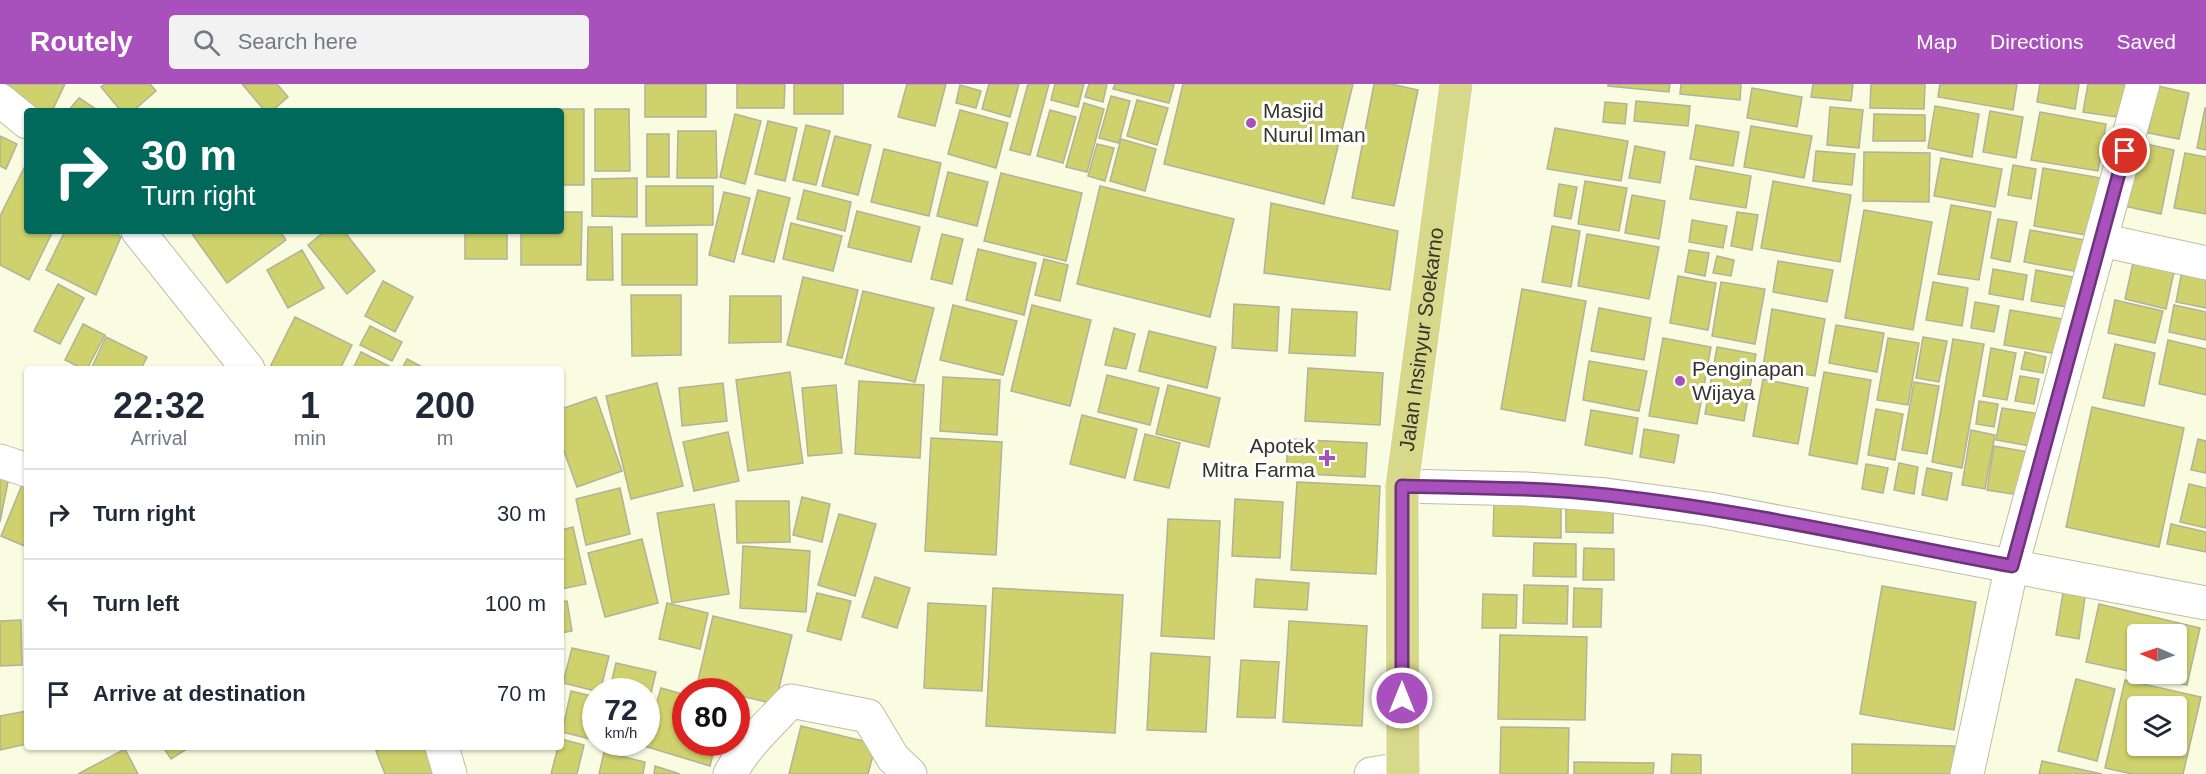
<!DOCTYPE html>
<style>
:root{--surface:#fff;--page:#f2f2f3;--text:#1f2937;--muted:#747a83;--line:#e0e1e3;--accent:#a850bc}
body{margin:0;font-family:Arial,sans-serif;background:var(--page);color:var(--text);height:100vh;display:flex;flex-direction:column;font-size:22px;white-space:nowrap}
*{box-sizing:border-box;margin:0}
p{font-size:20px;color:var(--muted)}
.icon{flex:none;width:33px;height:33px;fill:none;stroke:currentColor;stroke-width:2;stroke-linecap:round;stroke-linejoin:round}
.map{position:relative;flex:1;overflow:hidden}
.side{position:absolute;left:24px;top:282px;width:540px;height:384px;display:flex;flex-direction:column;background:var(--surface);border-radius:6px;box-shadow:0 2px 4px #0004}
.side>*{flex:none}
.top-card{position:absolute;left:24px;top:24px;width:540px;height:126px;border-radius:6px;box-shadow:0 2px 4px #0004;background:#00695c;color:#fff;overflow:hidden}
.needle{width:39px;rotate:272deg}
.fabs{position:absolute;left:2127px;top:540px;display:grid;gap:12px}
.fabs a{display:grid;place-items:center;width:60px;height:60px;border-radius:6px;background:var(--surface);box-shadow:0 2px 4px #0004;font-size:30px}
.speed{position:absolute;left:582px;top:594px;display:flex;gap:12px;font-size:30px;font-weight:700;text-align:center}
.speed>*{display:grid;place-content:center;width:78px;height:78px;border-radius:50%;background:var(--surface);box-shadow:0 2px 4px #0004;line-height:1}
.speed small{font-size:15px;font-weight:400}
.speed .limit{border:9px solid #d22;background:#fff;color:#111}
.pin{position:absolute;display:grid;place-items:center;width:51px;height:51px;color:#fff;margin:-26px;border:3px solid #fff;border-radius:50%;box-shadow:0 2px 6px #0007}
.me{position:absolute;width:66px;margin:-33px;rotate:0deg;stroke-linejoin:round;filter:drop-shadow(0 0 4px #0008)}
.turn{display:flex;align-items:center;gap:21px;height:126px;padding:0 18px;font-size:27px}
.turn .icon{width:78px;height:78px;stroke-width:2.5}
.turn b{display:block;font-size:42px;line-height:51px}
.eta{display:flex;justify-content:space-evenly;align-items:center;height:102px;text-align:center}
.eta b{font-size:36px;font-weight:700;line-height:42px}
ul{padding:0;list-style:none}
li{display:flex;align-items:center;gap:18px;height:90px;padding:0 18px;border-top:2px solid var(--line)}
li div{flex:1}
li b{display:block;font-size:22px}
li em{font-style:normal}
header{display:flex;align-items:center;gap:36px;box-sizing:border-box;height:84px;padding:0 30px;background:var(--accent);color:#fff}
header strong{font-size:28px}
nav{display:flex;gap:33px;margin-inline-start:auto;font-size:21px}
.search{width:420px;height:54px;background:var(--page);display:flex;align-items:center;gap:15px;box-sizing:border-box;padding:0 21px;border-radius:6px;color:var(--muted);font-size:22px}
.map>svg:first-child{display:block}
</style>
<header>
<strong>Routely</strong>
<div class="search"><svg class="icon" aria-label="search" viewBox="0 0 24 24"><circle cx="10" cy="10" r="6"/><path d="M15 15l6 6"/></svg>Search here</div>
<nav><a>Map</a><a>Directions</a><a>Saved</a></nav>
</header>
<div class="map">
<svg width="2206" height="690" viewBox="0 0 2206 690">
<rect width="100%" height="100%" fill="#fafce1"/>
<g fill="#cfd16c" stroke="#b1b299" stroke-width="1.5" fill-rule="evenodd">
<path d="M6 0H65L52 27H27L3 9Z"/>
<path d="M105 0H150L156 7 133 27H121L101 3Z"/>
<path d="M242 0H277L288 13 272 27H265Z"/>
<rect x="645" y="0" width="61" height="33"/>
<path d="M737 0H785L784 24H737Z"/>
<rect x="794" y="0" width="49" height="30"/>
<path d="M907 0H946L935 42 898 33Z"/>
<path d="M989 0H1019L1010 33 982 25Z"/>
<path d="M1028 0H1049L1030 71 1010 66Z"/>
<path d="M1055 0H1084L1078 23 1051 16Z"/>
<path d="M1089 0H1107L1103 18 1085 13Z"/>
<path d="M1115 0H1170L1174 1 1169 19 1113 5Z"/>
<path d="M1183 0H1353L1324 120 1164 80Z"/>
<path d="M1374 0H1391L1418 6 1394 122 1352 114Z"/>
<path d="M1608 0H1670L1669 8 1608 2Z"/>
<path d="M1681 0H1741L1740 16 1680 10Z"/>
<path d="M1813 0H1853L1851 17 1811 13Z"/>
<path d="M1871 0H1925L1924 25 1870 24Z"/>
<path d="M1940 0H2017L2013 26 1938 13Z"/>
<path d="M2040 0H2079L2075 25 2037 18Z"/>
<path d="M2088 0H2130L2124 34 2083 28Z"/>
<path d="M960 1 981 7 976 24 956 19Z"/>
<path d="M2158 2 2189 9 2179 55 2148 49Z"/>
<path d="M1752 4 1802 13 1797 43 1747 34Z"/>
<path d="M1111 12 1130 17 1119 59 1099 54Z"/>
<path d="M79 14 99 27H68Z"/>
<path d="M1137 16 1168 24 1157 61 1127 52Z"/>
<path d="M1636 17 1690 22 1688 42 1634 37Z"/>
<path d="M1605 18 1627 20 1625 40 1603 38Z"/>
<path d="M1084 19 1104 25 1087 88 1066 83Z"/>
<path d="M1935 22 1979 30 1972 73 1928 64Z"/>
<path d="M1830 23 1863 26 1859 64 1827 61Z"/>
<path d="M2205 24H2206V66L2197 64Z"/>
<path d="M532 25H584V101H561V27H532Z"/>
<path d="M595 25H629L630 87H595Z"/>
<path d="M960 26 1008 39 996 84 948 70Z"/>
<path d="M1050 26 1076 33 1063 79 1037 72Z"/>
<path d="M1990 27 2023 33 2016 74 1983 68Z"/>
<path d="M2040 28 2106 40 2098 87 2031 76Z"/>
<path d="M735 30 761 37 745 100 720 93Z"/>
<path d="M1874 30 1925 31V57H1873Z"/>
<path d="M768 37 797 44 785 97 755 90Z"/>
<path d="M806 41 830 47 816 101 793 96Z"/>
<path d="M1696 41 1739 48 1733 82 1690 75Z"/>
<path d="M1751 42 1812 52 1804 94 1744 83Z"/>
<path d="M1555 44 1628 57 1621 97 1547 85Z"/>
<path d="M678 47H716L717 94H677Z"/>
<rect x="647" y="50" width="22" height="43"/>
<path d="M0 52 17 60 6 85 0 82Z"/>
<path d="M835 52 871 61 858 111 822 102Z"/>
<path d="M1121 55 1156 65 1145 107 1110 97Z"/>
<path d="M2137 58 2174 66 2161 130 2124 122Z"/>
<path d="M1097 60 1114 64 1105 97 1088 92Z"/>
<path d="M1635 62 1665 68 1660 99 1629 94Z"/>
<path d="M884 65 941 79 929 132 871 118Z"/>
<path d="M1816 67 1855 70 1852 101 1813 97Z"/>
<path d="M1864 68 1930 69 1929 118 1863 117Z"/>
<path d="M2185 69 2206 73V130L2174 124Z"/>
<path d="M1941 74 2002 85 1995 123 1934 112Z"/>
<path d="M27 78V147H53L29 196 0 181V132Z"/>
<path d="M2013 81 2036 85 2031 115 2008 111Z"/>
<path d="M1696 82 1751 92 1746 124 1690 115Z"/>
<path d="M2043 84 2101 94 2091 152 2034 142Z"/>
<path d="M948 88 988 98 977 142 937 132Z"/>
<path d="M1001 89 1082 109 1066 177 984 157Z"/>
<path d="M637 94V133L592 132V95Z"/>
<path d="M1585 97 1627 104 1619 147 1578 140Z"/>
<path d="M1773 97 1851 111 1840 178 1761 164Z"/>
<path d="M1559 100 1577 103 1571 135 1554 132Z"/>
<path d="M646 102H713V141L646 142Z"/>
<path d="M1100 102 1234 135 1210 233 1077 200Z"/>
<path d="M758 106 790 114 774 178 742 170Z"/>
<path d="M804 106 851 118 845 147 797 135Z"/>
<path d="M724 108 750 114 734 178 709 171Z"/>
<path d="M1632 111 1665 117 1659 155 1625 149Z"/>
<path d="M1271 119 1398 147 1390 206 1264 189Z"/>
<path d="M1951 121 1991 128 1979 196 1938 190Z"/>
<path d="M1864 126 1932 138 1913 246 1845 234Z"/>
<path d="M857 127 920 143 911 178 848 163Z"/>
<path d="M561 128H582L581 181H521V147H561Z"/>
<path d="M1737 128 1758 131 1752 166 1731 162Z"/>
<path d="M1998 135 2017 138 2010 178 1991 174Z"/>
<path d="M1692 136 1727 142 1723 164 1689 158Z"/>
<path d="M791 139 842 152 833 187 783 175Z"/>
<path d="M1552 142 1580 147 1571 203 1542 198Z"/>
<path d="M588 143H612L613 196H587Z"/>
<path d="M2030 146 2090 157 2084 189 2024 178Z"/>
<path d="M65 147H114L121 153 96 211 46 186Z"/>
<path d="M190 147H280L286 156 227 199Z"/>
<path d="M325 147H344L375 187 347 210 308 161Z"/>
<rect x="465" y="147" width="42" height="28"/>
<rect x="622" y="150" width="75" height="51"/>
<path d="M942 150 963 155 952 200 931 195Z"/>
<path d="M1587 150 1659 163 1649 215 1578 202Z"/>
<path d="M978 165 1036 179 1024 231 966 216Z"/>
<path d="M302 166 324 204 288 224 267 186Z"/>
<path d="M1689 166 1709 169 1705 192 1685 188Z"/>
<path d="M1717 172 1734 176 1731 192 1713 189Z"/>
<path d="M1044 175 1068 181 1060 217 1035 211Z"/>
<path d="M1778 177 1833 186 1827 218 1773 208Z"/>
<path d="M2133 179 2174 188 2166 225 2125 215Z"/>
<path d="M1993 185 2027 191 2023 216 1989 210Z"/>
<path d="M2036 186 2078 194 2072 224 2031 217Z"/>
<path d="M2182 187 2206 192V224L2176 218Z"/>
<path d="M1678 192 1716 199 1708 246 1670 239Z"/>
<path d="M803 193 858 206 842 274 787 261Z"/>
<path d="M383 197 413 213 395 248 365 232Z"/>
<path d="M1721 198 1765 205 1755 260 1712 252Z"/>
<path d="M1933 198 1968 204 1962 242 1926 236Z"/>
<path d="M58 200 84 214 60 260 34 247Z"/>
<path d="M1522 205 1586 217 1565 337 1501 325Z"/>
<path d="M863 207 934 224 915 298 845 280Z"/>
<path d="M631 211H681V271L632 272Z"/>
<path d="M730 212H781V258L729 259Z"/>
<path d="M2115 216 2163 227 2155 259 2108 249Z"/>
<path d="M1975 218 1999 222 1994 248 1971 244Z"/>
<path d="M1234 220 1279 223 1277 267 1232 264Z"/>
<path d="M953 221 1017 237 1003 291 940 276Z"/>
<path d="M1032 221 1091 236 1070 322 1011 307Z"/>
<path d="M2174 221 2206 228V256L2169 248Z"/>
<path d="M1599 224 1651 234 1644 276 1591 267Z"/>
<path d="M1292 225 1357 228 1355 272 1289 269Z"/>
<path d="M1772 225 1825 235 1815 292 1763 283Z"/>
<path d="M2010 226 2069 236 2063 271 2004 261Z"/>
<path d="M295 233 352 261 340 285H269Z"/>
<path d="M83 240 105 251 87 285H83L65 276Z"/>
<path d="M1836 241 1884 249 1877 288 1829 279Z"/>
<path d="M370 242 402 258 392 277 360 261Z"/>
<path d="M1114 244 1135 250 1126 285 1105 281Z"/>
<path d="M1149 247 1216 263 1207 304 1139 287Z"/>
<path d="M106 253 147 273 141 285H91Z"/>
<path d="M1923 253 1947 257 1939 298 1916 294Z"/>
<path d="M1663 254 1711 263 1697 340 1649 332Z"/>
<path d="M1888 254 1919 259 1908 321 1877 316Z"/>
<path d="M1953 255 1984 260 1962 384 1932 378Z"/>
<path d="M2168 256 2206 265V311L2159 300Z"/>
<path d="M2115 260 2155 269 2144 322 2103 314Z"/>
<path d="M1717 263 1756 270 1744 337 1705 330Z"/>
<path d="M1991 264 2016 269 2007 316 1983 312Z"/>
<path d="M361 268 391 283 390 285H353Z"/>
<path d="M2025 268 2046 273 2043 289 2021 285Z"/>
<path d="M407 275 426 285H402Z"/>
<path d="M1589 277 1647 287 1639 327 1583 316Z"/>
<path d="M1308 284 1383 289 1380 341 1305 337Z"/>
<path d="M790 288 803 379 748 387 736 296Z"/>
<path d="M1824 288 1871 296 1857 380 1809 371Z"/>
<path d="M1107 291 1159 304 1150 341 1098 328Z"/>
<path d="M2020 292 2039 295 2034 320 2015 317Z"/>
<path d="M943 293 1000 296 997 351 940 347Z"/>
<path d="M1763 295 1808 304 1798 360 1753 352Z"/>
<path d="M859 297 924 301 920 374 855 370Z"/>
<path d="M1914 298 1939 302 1927 370 1902 366Z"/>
<path d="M657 299 683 402 631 415 606 312Z"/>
<path d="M723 299 727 337 682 342 679 304Z"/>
<path d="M836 301 842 369 808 372 802 304Z"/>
<path d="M1168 301 1220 314 1209 363 1156 350Z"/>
<path d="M596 313 622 387 577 403 561 359V325Z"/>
<path d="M1979 317 1998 320 1994 343 1976 340Z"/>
<path d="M2092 323 2184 344 2159 463 2066 443Z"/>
<path d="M2002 324 2047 331 2041 364 1996 356Z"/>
<path d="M1876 325 1903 330 1895 376 1868 371Z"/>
<path d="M1591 326 1638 334 1632 370 1585 361Z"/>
<path d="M1082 331 1137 345 1125 394 1070 380Z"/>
<path d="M1644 345 1679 351 1674 379 1640 373Z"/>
<path d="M1971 346 1995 351 1985 405 1962 401Z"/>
<path d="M728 348 739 397 694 407 683 358Z"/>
<path d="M1145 350 1180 359 1169 404 1134 396Z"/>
<path d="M931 354 1002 358 996 471 925 467Z"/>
<path d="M1288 355 1367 359 1365 393 1286 389Z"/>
<path d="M2198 355 2206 357V389L2191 386Z"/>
<path d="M1994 362 2034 369 2026 412 1987 406Z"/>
<path d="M1899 379 1918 383 1914 410 1894 406Z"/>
<path d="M1866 380 1888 384 1883 409 1862 405Z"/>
<path d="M1927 384 1952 389 1947 416 1922 411Z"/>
<path d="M0 391 9 393 0 438Z"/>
<path d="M24 396 27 398V463L1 452Z"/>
<path d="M1297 398 1380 402 1376 490 1291 486Z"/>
<path d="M2189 400 2206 404V444L2180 438Z"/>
<path d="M620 404 630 450 586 461 576 415Z"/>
<path d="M802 413 830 420 822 458 793 451Z"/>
<path d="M1235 415 1283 418 1280 474 1232 472Z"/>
<path d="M736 417H789L790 458 737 459Z"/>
<path d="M1566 417 1613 418V449L1566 448Z"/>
<path d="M1494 418 1561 420V454L1493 452Z"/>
<path d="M714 420 729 510 672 519 657 429Z"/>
<path d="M839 430 876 440 855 512 818 501Z"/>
<path d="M1168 435 1220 437 1214 555 1161 552Z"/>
<path d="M2171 440 2206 448V468L2167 460Z"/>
<path d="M573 443 586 500 561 505V446Z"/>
<path d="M642 455 658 519 605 533 588 469Z"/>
<path d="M1534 459 1576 460V493L1533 492Z"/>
<path d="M743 462 810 467 806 528 740 524Z"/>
<path d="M1584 464 1614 465V496H1583Z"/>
<path d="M875 493 910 504 897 544 862 533Z"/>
<path d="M1256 495 1309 499 1307 526 1254 523Z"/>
<path d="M1524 501 1568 502 1567 540 1523 539Z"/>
<path d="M1882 502 1976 518 1954 646 1860 630Z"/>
<path d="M2064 503 2086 506 2079 555 2056 551Z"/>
<path d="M993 504 1123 511 1115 649 986 642Z"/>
<path d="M1574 504 1602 505 1601 543H1573Z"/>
<path d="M817 509 851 517 841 556 807 547Z"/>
<path d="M1483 510 1517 511 1516 544H1482Z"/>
<path d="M567 517 572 547 561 549V518Z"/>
<path d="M667 519 708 529 700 565 659 555Z"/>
<path d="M928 519 986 522 982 607 924 604Z"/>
<path d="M2099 520 2200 544 2187 601 2138 590H2176V550H2138V589L2086 578Z"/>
<path d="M713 532 792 551 775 620 736 611V608H722L697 601Z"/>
<path d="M21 536 22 581 0 582V537Z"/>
<path d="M1289 537 1367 542 1362 642 1283 638Z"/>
<path d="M1500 551 1587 553 1585 636 1498 635Z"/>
<path d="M572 564 609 572 600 608 563 599Z"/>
<path d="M1151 569 1210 573 1206 648 1147 646Z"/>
<path d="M1241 576 1279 578 1275 634 1237 633Z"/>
<path d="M616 579 656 588 646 630V608H609Z"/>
<path d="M2076 595 2115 605 2097 677 2058 667Z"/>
<path d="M2125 596 2201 613 2183 690H2132L2105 684ZM2138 622H2176V662H2138Z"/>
<path d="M661 604 686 611V658H716L710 682 644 662Z"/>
<path d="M571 607 596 613 594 656 562 648Z"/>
<path d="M27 627V660L0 666V632Z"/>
<path d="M801 642 876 660 868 690H789Z"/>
<path d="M1501 643 1569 644 1568 690H1500Z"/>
<path d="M561 655 584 661 577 690H551L558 663H561Z"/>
<path d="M1852 660 1954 662V690H1852Z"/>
<path d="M163 663H190L171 675Z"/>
<path d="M387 663H434L443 685 430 690H385L376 667Z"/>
<path d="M125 665 138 690H78Z"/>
<path d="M604 668 645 678 643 690H599Z"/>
<path d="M1672 670 1701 671V690H1671Z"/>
<path d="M2042 677 2102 690H2039Z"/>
<path d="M1574 678 1654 679 1653 690H1574Z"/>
<path d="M655 682 680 690H654Z"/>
</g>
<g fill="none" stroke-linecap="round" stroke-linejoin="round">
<defs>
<g id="minor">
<path d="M0 16 27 38"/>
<path d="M138 147 248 285"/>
<path d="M2101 156 2206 179"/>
<path d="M0 377 27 386"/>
<path d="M1402 402 1526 405 1606 411 1709 425 2206 519"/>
<path d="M442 663 450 690"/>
<path d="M730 690C745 662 769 640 791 617L868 632 893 674 910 690"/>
<path d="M1371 690 1403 685"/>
<path d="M1967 690 2012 481 2143 0"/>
</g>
<g id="trunk">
<path id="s1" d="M1403 690 1402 402 1456 0"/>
</g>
</defs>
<use href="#minor" stroke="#bdbea4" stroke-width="35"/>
<use href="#trunk" stroke="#fff" stroke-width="35"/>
<use href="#minor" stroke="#fff" stroke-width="33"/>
<use href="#trunk" stroke="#d7d88a" stroke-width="33"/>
</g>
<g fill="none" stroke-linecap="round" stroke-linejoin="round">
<defs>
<path id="route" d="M1402 614V402C1470 404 1539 403 1607 411 1743 426 1878 457 2012 482L2125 67"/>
</defs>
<use href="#route" stroke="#6d347a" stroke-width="15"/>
<use href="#route" stroke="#a850bc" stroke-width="10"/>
</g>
<g fill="#a850bc" stroke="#fff" stroke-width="2">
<circle cx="1251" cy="39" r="6"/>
<circle cx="1680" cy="297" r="6"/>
<path d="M1324 365h6v6h6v6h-6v6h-6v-6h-6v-6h6z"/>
</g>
<g text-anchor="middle" stroke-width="6" stroke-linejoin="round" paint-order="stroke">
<g font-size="21" fill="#35352b" stroke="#fff" text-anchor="start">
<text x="1263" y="34">Masjid<tspan x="1263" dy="24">Nurul Iman</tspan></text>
<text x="1692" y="292">Penginapan<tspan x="1692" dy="24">Wijaya</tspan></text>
<text x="1315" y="369" text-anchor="end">Apotek<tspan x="1315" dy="24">Mitra Farma</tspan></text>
</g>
<g font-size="21" fill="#35352b" stroke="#fff">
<text dy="7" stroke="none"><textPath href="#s1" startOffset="436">Jalan Insinyur Soekarno</textPath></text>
</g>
</g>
</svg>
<div class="fabs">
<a><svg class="needle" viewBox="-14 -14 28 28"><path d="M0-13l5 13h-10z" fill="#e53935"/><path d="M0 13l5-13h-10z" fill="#747a83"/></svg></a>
<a><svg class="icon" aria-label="layers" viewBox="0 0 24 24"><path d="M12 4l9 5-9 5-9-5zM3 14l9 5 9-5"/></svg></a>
</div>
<div class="speed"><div>72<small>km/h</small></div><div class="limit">80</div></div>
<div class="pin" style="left:2125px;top:67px;background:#d93025"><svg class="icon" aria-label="arrive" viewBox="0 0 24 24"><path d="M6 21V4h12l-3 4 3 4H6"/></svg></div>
<svg class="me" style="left:1402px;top:614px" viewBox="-20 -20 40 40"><circle r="17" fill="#a850bc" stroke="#fff" stroke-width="3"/><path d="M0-11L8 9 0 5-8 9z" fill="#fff"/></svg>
<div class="top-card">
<div class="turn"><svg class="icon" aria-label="right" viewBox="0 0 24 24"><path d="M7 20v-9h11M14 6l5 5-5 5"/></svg><div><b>30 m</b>Turn right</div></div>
</div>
<section class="side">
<div class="eta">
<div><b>22:32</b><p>Arrival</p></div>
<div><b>1</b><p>min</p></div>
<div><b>200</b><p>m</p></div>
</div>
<ul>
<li><svg class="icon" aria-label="right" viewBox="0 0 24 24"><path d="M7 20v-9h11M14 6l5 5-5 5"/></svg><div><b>Turn right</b></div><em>30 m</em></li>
<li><svg class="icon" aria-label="left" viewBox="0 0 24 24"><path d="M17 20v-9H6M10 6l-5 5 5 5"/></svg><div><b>Turn left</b></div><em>100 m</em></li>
<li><svg class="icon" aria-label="arrive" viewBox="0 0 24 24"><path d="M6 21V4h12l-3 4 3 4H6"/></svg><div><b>Arrive at destination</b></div><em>70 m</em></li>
</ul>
</section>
</div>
